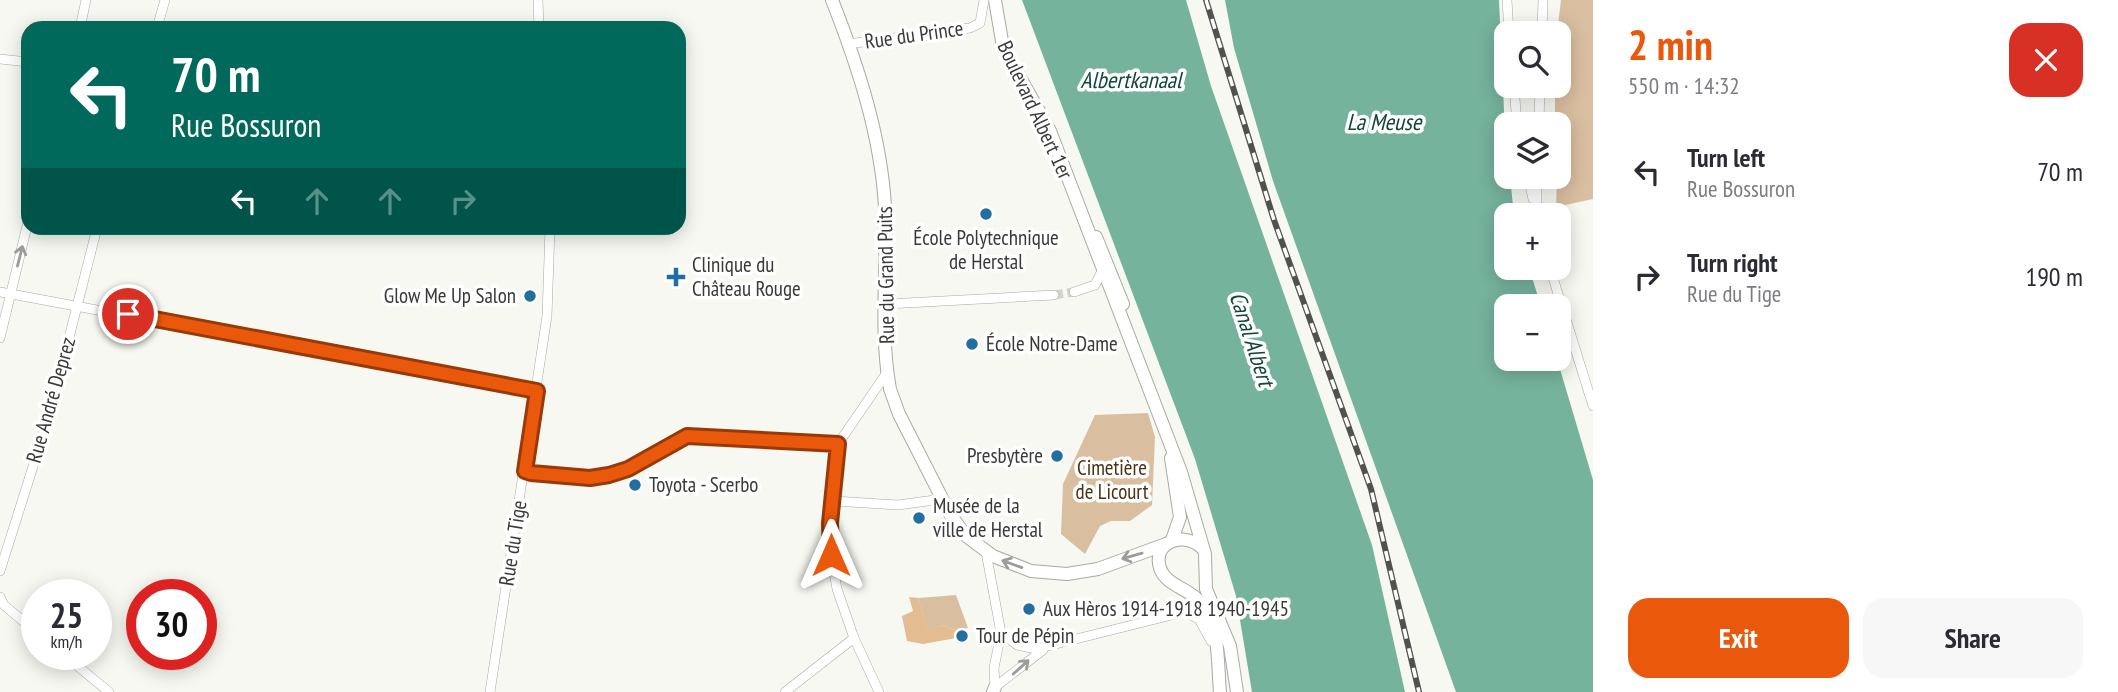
<!DOCTYPE html>
<meta charset="utf-8">
<style>
:root{--surface:#fff;--page:#f7f7f7;--text:#2b2b33;--muted:#7c7c81;--accent:#ea580c}
body{margin:0;font-family:"PT Sans Narrow",sans-serif;background:var(--page);color:var(--text);height:100vh;display:flex;flex-direction:column;font-size:26px;white-space:nowrap}
*{box-sizing:border-box;margin:0}
p{font-size:23px;color:var(--muted)}
.icon{flex:none;width:38px;height:38px;fill:none;stroke:currentColor;stroke-width:2;stroke-linecap:round;stroke-linejoin:round}
.map{position:relative;flex:1;overflow:hidden}
.details{display:flex;flex-direction:column;background:var(--surface);width:525px}
.details>*{flex:none}
.banner{position:absolute;left:21px;top:21px;width:665px;height:214px;border-radius:21px;box-shadow:0 4px 18px #0003;background:#00695c;color:#fff;overflow:hidden}
.controls{position:absolute;left:1494px;top:21px;display:grid;gap:14px}
.controls a{display:grid;place-items:center;width:77px;height:77px;border-radius:14px;background:var(--surface);box-shadow:0 4px 18px #0003;font-size:35px}
.speed{position:absolute;left:21px;top:579px;display:flex;gap:14px;font-size:35px;font-weight:700;text-align:center}
.speed>*{display:grid;place-content:center;width:91px;height:91px;border-radius:50%;background:var(--surface);box-shadow:0 4px 18px #0003;line-height:1}
.speed small{font-size:18px;font-weight:400}
.speed .limit{border:10px solid #d22;background:#fff;color:#111}
.pin{position:absolute;display:grid;place-items:center;width:60px;height:60px;color:#fff;margin:-30px;border:4px solid #fff;border-radius:50%;box-shadow:0 2px 7px #0007}
.me{position:absolute;width:77px;margin:-38px;rotate:0deg;stroke-linejoin:round;filter:drop-shadow(0 0 5px #0008)}
.turn{display:flex;align-items:center;gap:24px;height:147px;padding:0 35px;font-size:32px}
.turn .icon{width:91px;height:91px;stroke-width:2.5}
.turn b{display:block;font-size:49px;line-height:60px}
.lanes{display:flex;align-items:center;height:66px;padding:0 35px;background:#0003;justify-content:center;gap:35px;direction:ltr}
.lanes .off{opacity:.35}
.round{display:grid;place-items:center;flex:none;width:74px;height:74px;border-radius:21px;background:var(--page)}
.summary{display:flex;align-items:center;justify-content:space-between;height:119px;padding:0 35px}
h1{font-size:42px;font-weight:700;line-height:52px;color:var(--accent)}
.action{display:flex;gap:14px;margin-top:auto;padding:14px 35px}
.action a{flex:1;height:80px;border-radius:21px;background:var(--accent);color:#fff;font-size:28px;font-weight:700;line-height:80px;text-align:center}
.action a+a{background:var(--page);color:var(--text)}
ul{padding:0;list-style:none}
li{display:flex;align-items:center;gap:21px;height:105px;padding:0 35px}
li div{flex:1}
li b{display:block;font-size:26px}
li em{font-style:normal}
main{display:flex;flex:1;min-height:0}
.map>svg:first-child{display:block}
</style>
<main>
<div class="map">
<svg width="1593" height="692" viewBox="0 0 1593 692">
<rect width="100%" height="100%" fill="#f6f8f1"/>
<g fill="#dabea0">
<path d="M1561 0H1593V199L1556 207 1559 124H1555V86H1559L1557 33Z"/>
<path d="M1148 413 1155 437 1152 505 1130 521H1111L1100 526 1085 554 1061 534 1063 484 1095 415Z"/>
<path d="M956 595 968 628 958 631 942 625 929 632 918 598Z"/>
</g>
<path fill="#e3bd91" d="M909 597 918 598 929 631 942 625 958 631 956 638 923 644 907 641 902 616 913 611Z"/>
<g fill="#76b39c">
<path d="M1022 0H1186L1211 86 1372 545 1405 692H1252L1236 596 1195 459Z"/>
<path d="M1225 0H1499L1507 177H1510L1514 215H1507V268H1529L1541 306H1507V359H1557L1593 480V692H1456L1273 181 1234 48Z"/>
</g>
<g fill="none" stroke-linecap="round" stroke-linejoin="round">
<path stroke="#d0d2cc" stroke-width="9" stroke-dasharray="9 4.5" stroke-linecap="butt" d="M1054 295 1074 292"/>
<defs>
<g id="street">
<path d="M538 0 539 28"/>
<path d="M1507 0 1509 33"/>
<path d="M80 28 86 0"/>
<path d="M157 28 165 0"/>
<path d="M1542 33 1543 0"/>
<path d="M848 44 970 28 980 23 984 0"/>
<path d="M0 59 28 62"/>
<path d="M1514 86 1517 124"/>
<path d="M1539 124 1540 86"/>
<path d="M1528 177 1533 199"/>
<path d="M1537 215V177"/>
<path d="M1550 268 1593 406"/>
<path d="M0 292 537 392"/>
<path d="M1074 292 1095 285 1102 271"/>
<path d="M887 304 1054 295"/>
<path d="M0 338 28 222"/>
<path d="M525 471 590 479 609 475 628 469 687 436 838 444"/>
<path d="M834 501 898 505 942 499"/>
<path d="M986 552 1001 633 994 668 995 687 1043 650"/>
<path d="M0 571 49 416 97 228"/>
<path d="M0 597 4 605 37 633"/>
<path d="M1001 633 1017 645 1036 649 1184 612 1199 619 1211 641"/>
<path d="M63 654 109 692"/>
<path d="M490 692 547 316 550 228"/>
<path d="M785 692 854 638"/>
<path d="M879 692 854 638 837 589 831 555 830 523 838 444 888 371"/>
</g>
<g id="secondary">
<path d="M832 0C858 66 881 136 885 207 888 267 879 330 890 389L899 414 950 514 966 536 993 556 1031 571 1067 574 1098 569 1166 544"/>
<path d="M995 0 1003 47 1050 131 1181 472 1205 554 1206 589 1230 646 1237 692"/>
<path d="M1096 237 1123 304"/>
<path d="M1171 458 1180 517 1172 540"/>
<path d="M1201 547C1183 531 1152 542 1160 568 1165 584 1186 588 1197 599 1221 622 1217 661 1220 692"/>
<path d="M993 692 995 687"/>
</g>
</defs>
<use href="#street" stroke="#a8aaa3" stroke-width="10"/>
<use href="#secondary" stroke="#a8aaa3" stroke-width="14"/>
<use href="#street" stroke="#fff" stroke-width="9"/>
<use href="#secondary" stroke="#fff" stroke-width="12"/>
<defs>
<path id="rail" d="M1206 0 1274 220 1371 489 1419 692"/>
</defs>
<use href="#rail" stroke="#51514e" stroke-width="6"/>
<use href="#rail" stroke="#fff" stroke-width="3.5" stroke-dasharray="10" stroke-linecap="butt"/>
</g>
<defs><path id="oneway-shaft" d="M-6 0H5M1.5-3L5.5 0L1.5 3" fill="none" stroke-width="1.6" stroke-linecap="round" stroke-linejoin="round" transform="scale(1.75)"/></defs>
<g stroke="#9c9c9b">
<use href="#oneway-shaft" transform="translate(20 256) rotate(-76)"/>
<use href="#oneway-shaft" transform="translate(1132 556) rotate(164)"/>
<use href="#oneway-shaft" transform="translate(1012 564) rotate(-160)"/>
<use href="#oneway-shaft" transform="translate(1021 667) rotate(-42)"/>
</g>
<g fill="none" stroke-linecap="round" stroke-linejoin="round">
<defs>
<path id="route" d="M128 314 537 391 525 471 531 473 590 478 609 475 628 469 687 436 838 444 830 523 831 555"/>
</defs>
<use href="#route" stroke="#983908" stroke-width="18"/>
<use href="#route" stroke="#ea580c" stroke-width="12"/>
</g>
<g fill="#226ea1" stroke="#fff" stroke-width="2.5">
<circle cx="986" cy="214" r="7"/>
<path d="M672.5 266.5h7v7h7v7h-7v7h-7v-7h-7v-7h7z"/>
<circle cx="530" cy="296" r="7"/>
<circle cx="972" cy="344" r="7"/>
<circle cx="1057" cy="456" r="7"/>
<circle cx="635" cy="485" r="7"/>
<circle cx="919" cy="518" r="7"/>
<circle cx="1029" cy="609" r="7"/>
<circle cx="962" cy="636" r="7"/>
</g>
<g text-anchor="middle" stroke-width="7" stroke-linejoin="round" paint-order="stroke">
<g font-size="21" fill="#393937" stroke="#fff">
<text transform="translate(914 35) rotate(-8)" y="7">Rue du Prince</text>
<text transform="translate(1035 110) rotate(65)" y="7">Boulevard Albert 1er</text>
<text transform="translate(886 275) rotate(-91)" y="7">Rue du Grand Puits</text>
<text transform="translate(51 400) rotate(-74)" y="7">Rue André Deprez</text>
<text transform="translate(513 543) rotate(-81)" y="7">Rue du Tige</text>
</g>
<g font-size="21" fill="#393937" stroke="#fff" text-anchor="start">
<text x="986" y="245" text-anchor="middle">École Polytechnique<tspan x="986" dy="24">de Herstal</tspan></text>
<text x="692" y="272">Clinique du<tspan x="692" dy="24">Château Rouge</tspan></text>
<text x="516" y="303" text-anchor="end">Glow Me Up Salon</text>
<text x="986" y="351">École Notre-Dame</text>
<text x="1043" y="463" text-anchor="end">Presbytère</text>
<text x="649" y="492">Toyota - Scerbo</text>
<text x="933" y="513">Musée de la<tspan x="933" dy="24">ville de Herstal</tspan></text>
<text x="1043" y="616">Aux Hèros 1914-1918 1940-1945</text>
<text x="976" y="643">Tour de Pépin</text>
</g>
<g font-size="21" fill="#4c310f" stroke="#fff">
<text x="1112" y="475">Cimetière<tspan x="1112" dy="24">de Licourt</tspan></text>
</g>
<g font-size="23" font-style="italic" fill="#124636" stroke="#fff">
<text x="1131" y="88">Albertkanaal</text>
<text x="1384" y="130">La Meuse</text>
<text transform="translate(1252 339) rotate(72)" y="8">Canal Albert</text>
</g>
</g>
</svg>
<div class="controls">
<a><svg class="icon" aria-label="search" viewBox="0 0 24 24"><circle cx="10" cy="10" r="6"/><path d="M15 15l6 6"/></svg></a>
<a><svg class="icon" aria-label="layers" viewBox="0 0 24 24"><path d="M12 4l9 5-9 5-9-5zM3 14l9 5 9-5"/></svg></a>
<a>+</a>
<a>−</a>
</div>
<div class="speed"><div>25<small>km/h</small></div><div class="limit">30</div></div>
<div class="pin" style="left:128px;top:314px;background:#d93025"><svg class="icon" aria-label="arrive" viewBox="0 0 24 24"><path d="M6 21V4h12l-3 4 3 4H6"/></svg></div>
<svg class="me" style="left:831px;top:555px" viewBox="-20 -20 40 40"><path d="M0-17L14 15 0 8-14 15z" fill="#ea580c" stroke="#fff" stroke-width="4"/></svg>
<div class="banner">
<div class="turn"><svg class="icon" aria-label="left" viewBox="0 0 24 24"><path d="M17 20v-9H6M10 6l-5 5 5 5"/></svg><div><b>70 m</b>Rue Bossuron</div></div>
<div class="lanes"><svg class="icon" aria-label="left" viewBox="0 0 24 24"><path d="M17 20v-9H6M10 6l-5 5 5 5"/></svg><svg class="icon off" aria-label="ahead" viewBox="0 0 24 24"><path d="M12 20V5M6 11l6-6 6 6"/></svg><svg class="icon off" aria-label="ahead" viewBox="0 0 24 24"><path d="M12 20V5M6 11l6-6 6 6"/></svg><svg class="icon off" aria-label="right" viewBox="0 0 24 24"><path d="M7 20v-9h11M14 6l5 5-5 5"/></svg></div>
</div>
</div>
<section class="details">
<div class="summary"><div><h1>2 min</h1><p>550 m · 14:32</p></div><a class="round" style="background:#d93025;color:#fff"><svg class="icon" aria-label="close" viewBox="0 0 24 24"><path d="M6 6l12 12M18 6L6 18"/></svg></a></div>
<ul>
<li><svg class="icon" aria-label="left" viewBox="0 0 24 24"><path d="M17 20v-9H6M10 6l-5 5 5 5"/></svg><div><b>Turn left</b><p>Rue Bossuron</p></div><em>70 m</em></li>
<li><svg class="icon" aria-label="right" viewBox="0 0 24 24"><path d="M7 20v-9h11M14 6l5 5-5 5"/></svg><div><b>Turn right</b><p>Rue du Tige</p></div><em>190 m</em></li>
</ul>
<div class="action"><a>Exit</a><a>Share</a></div>
</section>
</main>
